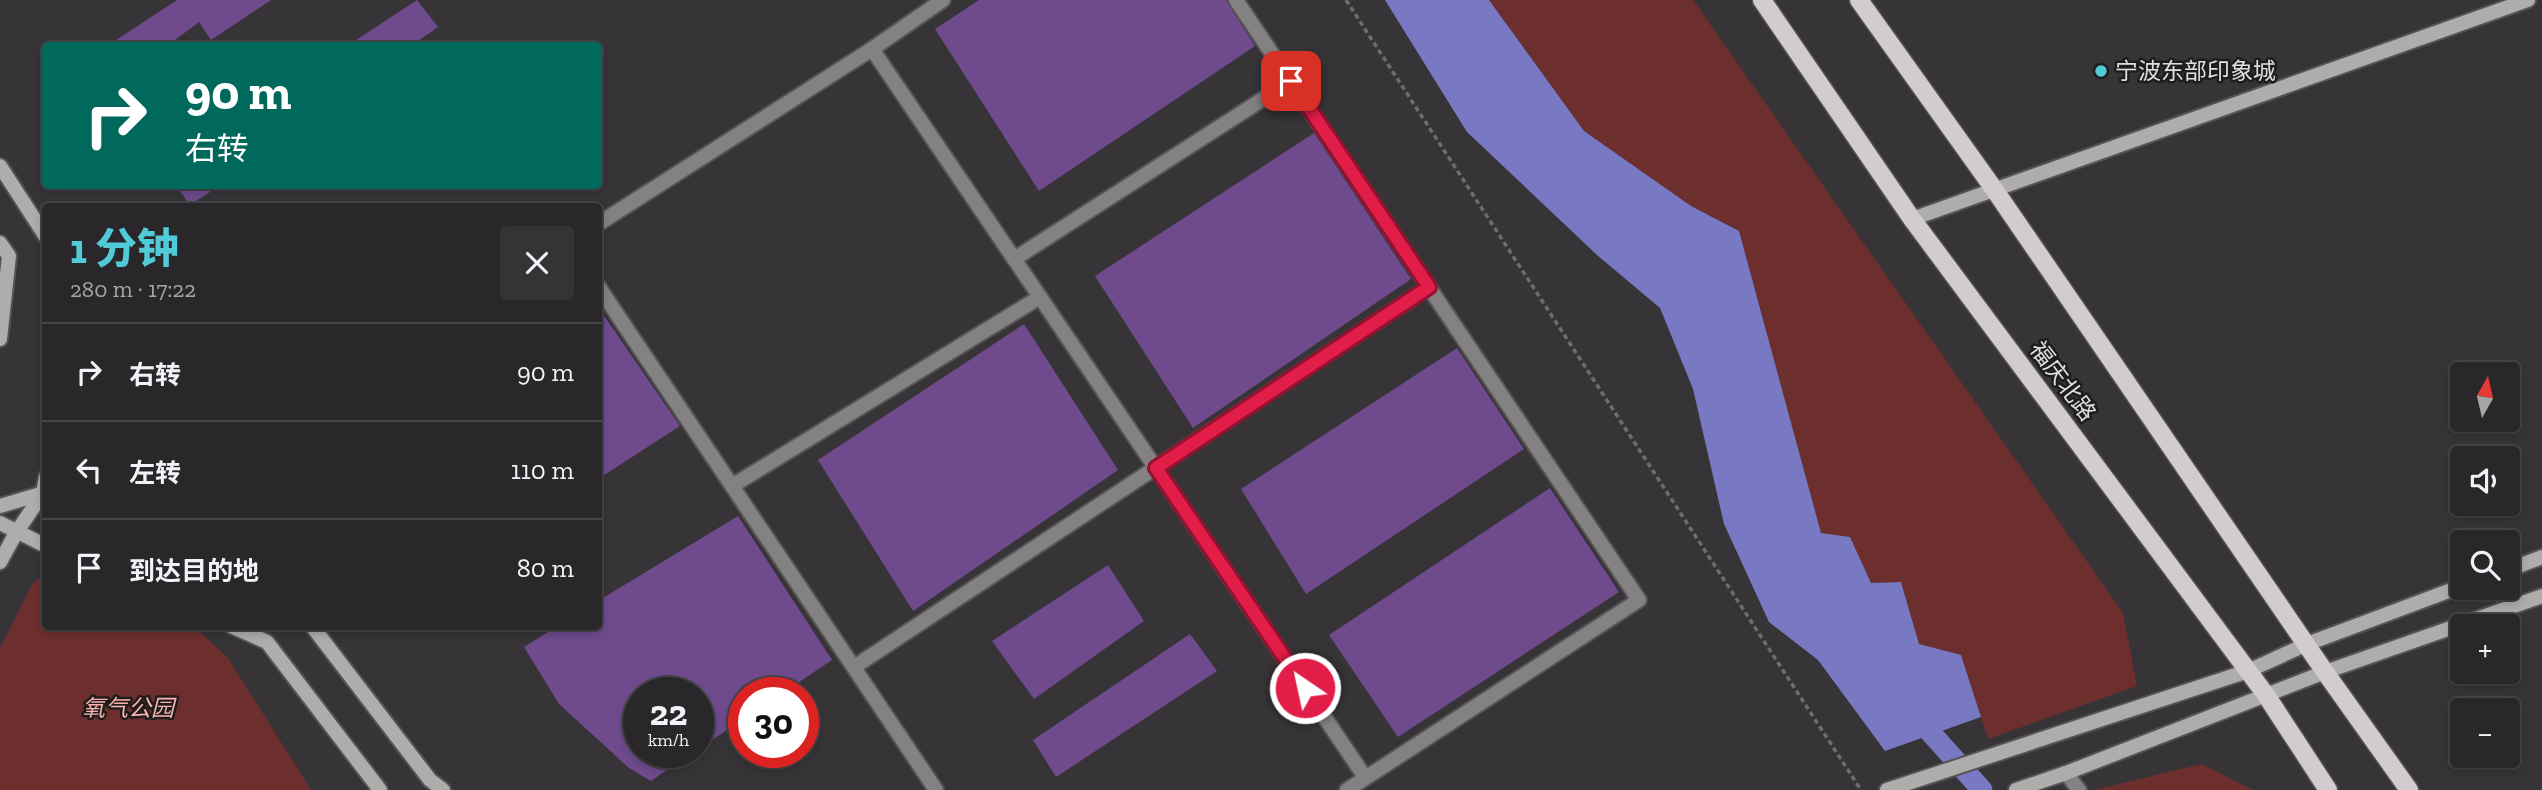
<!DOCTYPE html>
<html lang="zh">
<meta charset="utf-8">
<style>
:root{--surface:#292729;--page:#353335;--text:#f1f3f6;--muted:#a5a5a8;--line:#454446;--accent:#52cbd8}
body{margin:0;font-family:"Zilla Slab","Noto Sans SC",serif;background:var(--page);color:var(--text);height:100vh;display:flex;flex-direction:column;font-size:26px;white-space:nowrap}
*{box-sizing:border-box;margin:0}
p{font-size:23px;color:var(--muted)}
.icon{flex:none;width:38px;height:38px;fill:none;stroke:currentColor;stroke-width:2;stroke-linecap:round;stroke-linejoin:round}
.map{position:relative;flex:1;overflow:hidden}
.sheet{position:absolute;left:42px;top:203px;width:560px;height:427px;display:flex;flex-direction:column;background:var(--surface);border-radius:7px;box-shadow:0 4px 10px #0003,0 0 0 2px var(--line)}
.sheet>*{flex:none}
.banner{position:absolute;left:42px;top:42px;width:560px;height:147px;border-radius:7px;box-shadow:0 4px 10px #0003,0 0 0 2px var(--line);background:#00695c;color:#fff;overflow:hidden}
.needle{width:46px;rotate:8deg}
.tools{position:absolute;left:2450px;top:362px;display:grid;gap:14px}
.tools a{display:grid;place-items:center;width:70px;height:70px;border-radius:7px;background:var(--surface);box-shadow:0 4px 10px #0003,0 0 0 2px var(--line);font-size:35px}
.speed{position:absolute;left:623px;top:677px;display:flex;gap:14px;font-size:35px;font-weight:700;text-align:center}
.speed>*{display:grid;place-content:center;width:91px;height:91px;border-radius:50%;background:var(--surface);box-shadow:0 4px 10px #0003,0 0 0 2px var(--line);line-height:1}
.speed small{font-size:18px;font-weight:400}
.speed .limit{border:10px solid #d22;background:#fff;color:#111}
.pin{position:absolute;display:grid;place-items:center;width:60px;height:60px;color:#fff;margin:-30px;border-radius:14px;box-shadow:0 4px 10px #0006}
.me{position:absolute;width:77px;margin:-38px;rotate:326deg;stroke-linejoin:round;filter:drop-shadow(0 0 5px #0008)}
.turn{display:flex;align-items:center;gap:24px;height:147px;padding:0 28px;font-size:32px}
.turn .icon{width:91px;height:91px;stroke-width:2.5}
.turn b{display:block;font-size:49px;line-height:60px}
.round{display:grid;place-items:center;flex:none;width:74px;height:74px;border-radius:7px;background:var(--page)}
.head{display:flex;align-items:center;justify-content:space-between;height:119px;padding:0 28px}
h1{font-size:42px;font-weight:800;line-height:52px;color:var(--accent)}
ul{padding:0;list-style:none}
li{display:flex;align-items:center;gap:21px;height:98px;padding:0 28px;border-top:2px solid var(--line)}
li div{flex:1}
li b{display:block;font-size:26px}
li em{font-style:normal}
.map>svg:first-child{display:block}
</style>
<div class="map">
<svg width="2542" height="790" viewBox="0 0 2542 790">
<rect width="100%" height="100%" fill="#373437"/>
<g fill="#6d2f2d">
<path d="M1489 0H1693L2123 613 2137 686 1988 739 1961 655 1919 644 1901 582 1871 583 1850 537 1821 533 1739 231 1691 206 1584 131Z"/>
<path d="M45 575 46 626 195 627 228 658 311 790H0V648L33 583Z"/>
<path d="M2202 764 2253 790H2094Z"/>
</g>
<path fill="#7879c2" d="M1385 0H1489L1584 131 1691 206 1739 231 1821 533 1850 537 1871 583 1901 582 1919 644 1961 655 1981 717 1885 751 1818 660 1769 622 1724 524 1693 389 1660 308 1597 255 1467 132Z"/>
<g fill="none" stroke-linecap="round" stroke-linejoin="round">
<path stroke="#7879c2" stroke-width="21" d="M1913 713 1982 790"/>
</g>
<g fill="#6f4b8e">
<path d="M177 0H271L211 40 199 22 167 46H107Z"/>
<path d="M417 0 438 27 411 46H347Z"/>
<path d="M979 0H1226L1255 46 1039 191 935 29Z"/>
<path d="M1314 133 1411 279 1193 428 1095 276Z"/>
<path d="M176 186H219L190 205Z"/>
<path d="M598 307 680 426 598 479Z"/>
<path d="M1024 324 1118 470 913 611 818 460Z"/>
<path d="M1457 348 1524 449 1306 594 1241 489Z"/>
<path d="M1550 488 1619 592 1398 737 1329 635Z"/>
<path d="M738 516 832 660 783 693H744V719L698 749V693H639V752H693L651 781 629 768 559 704 524 647 558 626H598V601Z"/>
<path d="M1108 565 1144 621 1034 699 992 641Z"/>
<path d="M1190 634 1217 671 1056 777 1033 740Z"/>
</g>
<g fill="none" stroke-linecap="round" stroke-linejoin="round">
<defs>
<g id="street">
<path d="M1236 0 1639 600 1347 790"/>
<path d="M872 49 1365 777"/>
<path d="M598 224 872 49 943 0"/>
<path d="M1014 259 1291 81"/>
<path d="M598 286 936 790"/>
<path d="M732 486 1040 297"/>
<path d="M854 667 1429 287"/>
<path d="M2066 773 2079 790"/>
</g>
<g id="secondary">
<path d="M0 166 46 237"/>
<path d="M1912 219 2528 0"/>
<path d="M0 243 9 256 0 339"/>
<path d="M0 506 44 493"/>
<path d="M0 523 46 546"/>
<path d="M0 562 16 533 43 493 46 477"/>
<path d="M2508 570 2542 557"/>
<path d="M231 626 267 642 380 790"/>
<path d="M312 626 430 780 443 790"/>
<path d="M1887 790 2248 671 2307 644 2462 586"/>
<path d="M2016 790 2066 773 2325 672 2542 596"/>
</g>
<g id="primary">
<path d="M1762 0 1912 219 2266 695 2328 790"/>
<path d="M1859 0 1994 189 2325 672 2409 790"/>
</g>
</defs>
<use href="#street" stroke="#555355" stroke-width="18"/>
<use href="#secondary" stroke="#555355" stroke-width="18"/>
<use href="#primary" stroke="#555355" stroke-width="21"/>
<path stroke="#6e6c6e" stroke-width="3.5" stroke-dasharray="5 3.5" stroke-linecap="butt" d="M1346 0 1861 790"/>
<use href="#street" stroke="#838182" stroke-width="14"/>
<use href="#secondary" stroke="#afacac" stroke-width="14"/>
<use href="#primary" stroke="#d1ccce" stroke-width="18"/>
</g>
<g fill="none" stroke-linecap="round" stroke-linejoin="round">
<defs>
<path id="route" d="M1291 81 1429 287 1156 468 1305 688"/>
</defs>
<use href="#route" stroke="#92132f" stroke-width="18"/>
<use href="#route" stroke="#e11d48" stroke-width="12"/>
</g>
<circle fill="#52cbd8" stroke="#1e1c1d" stroke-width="2.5" cx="2101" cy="71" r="7"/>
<g text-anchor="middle" stroke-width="5" stroke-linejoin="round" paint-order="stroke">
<g font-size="23" fill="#e0dee0" stroke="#1e1c1d" text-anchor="start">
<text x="2115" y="79">宁波东部印象城</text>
</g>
<g font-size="23" fill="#e0dee0" stroke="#1e1c1d">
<text transform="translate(2063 381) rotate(53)" y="8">福庆北路</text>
</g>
<g font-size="23" font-style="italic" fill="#f9b2ac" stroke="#1e1c1d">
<text x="128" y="716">氧气公园</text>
</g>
</g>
</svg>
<div class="tools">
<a><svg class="needle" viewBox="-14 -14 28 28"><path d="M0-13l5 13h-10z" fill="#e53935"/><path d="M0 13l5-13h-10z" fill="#a5a5a8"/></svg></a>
<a><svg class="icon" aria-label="sound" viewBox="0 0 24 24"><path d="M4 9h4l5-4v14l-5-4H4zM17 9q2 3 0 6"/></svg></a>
<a><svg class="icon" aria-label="search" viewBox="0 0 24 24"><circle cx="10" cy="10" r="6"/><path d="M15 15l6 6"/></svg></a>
<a>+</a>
<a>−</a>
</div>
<div class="speed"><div>22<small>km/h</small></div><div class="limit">30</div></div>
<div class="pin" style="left:1291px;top:81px;background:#d93025"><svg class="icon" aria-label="arrive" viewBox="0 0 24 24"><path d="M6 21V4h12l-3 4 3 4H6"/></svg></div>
<svg class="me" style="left:1305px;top:688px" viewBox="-20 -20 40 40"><circle r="17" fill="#e11d48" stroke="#fff" stroke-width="3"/><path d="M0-11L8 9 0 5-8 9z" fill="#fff"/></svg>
<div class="banner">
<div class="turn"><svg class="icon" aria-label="right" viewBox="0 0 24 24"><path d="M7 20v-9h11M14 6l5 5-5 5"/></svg><div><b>90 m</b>右转</div></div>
</div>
<section class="sheet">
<div class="head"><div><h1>1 分钟</h1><p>280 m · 17:22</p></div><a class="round"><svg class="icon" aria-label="close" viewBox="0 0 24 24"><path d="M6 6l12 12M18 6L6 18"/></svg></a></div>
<ul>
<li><svg class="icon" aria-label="right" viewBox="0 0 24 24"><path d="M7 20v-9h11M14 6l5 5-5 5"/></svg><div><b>右转</b></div><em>90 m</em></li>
<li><svg class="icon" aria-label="left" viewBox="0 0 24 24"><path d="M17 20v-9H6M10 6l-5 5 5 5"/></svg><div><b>左转</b></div><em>110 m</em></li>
<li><svg class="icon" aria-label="arrive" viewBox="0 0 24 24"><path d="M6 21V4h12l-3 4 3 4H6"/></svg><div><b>到达目的地</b></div><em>80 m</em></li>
</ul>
</section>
</div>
